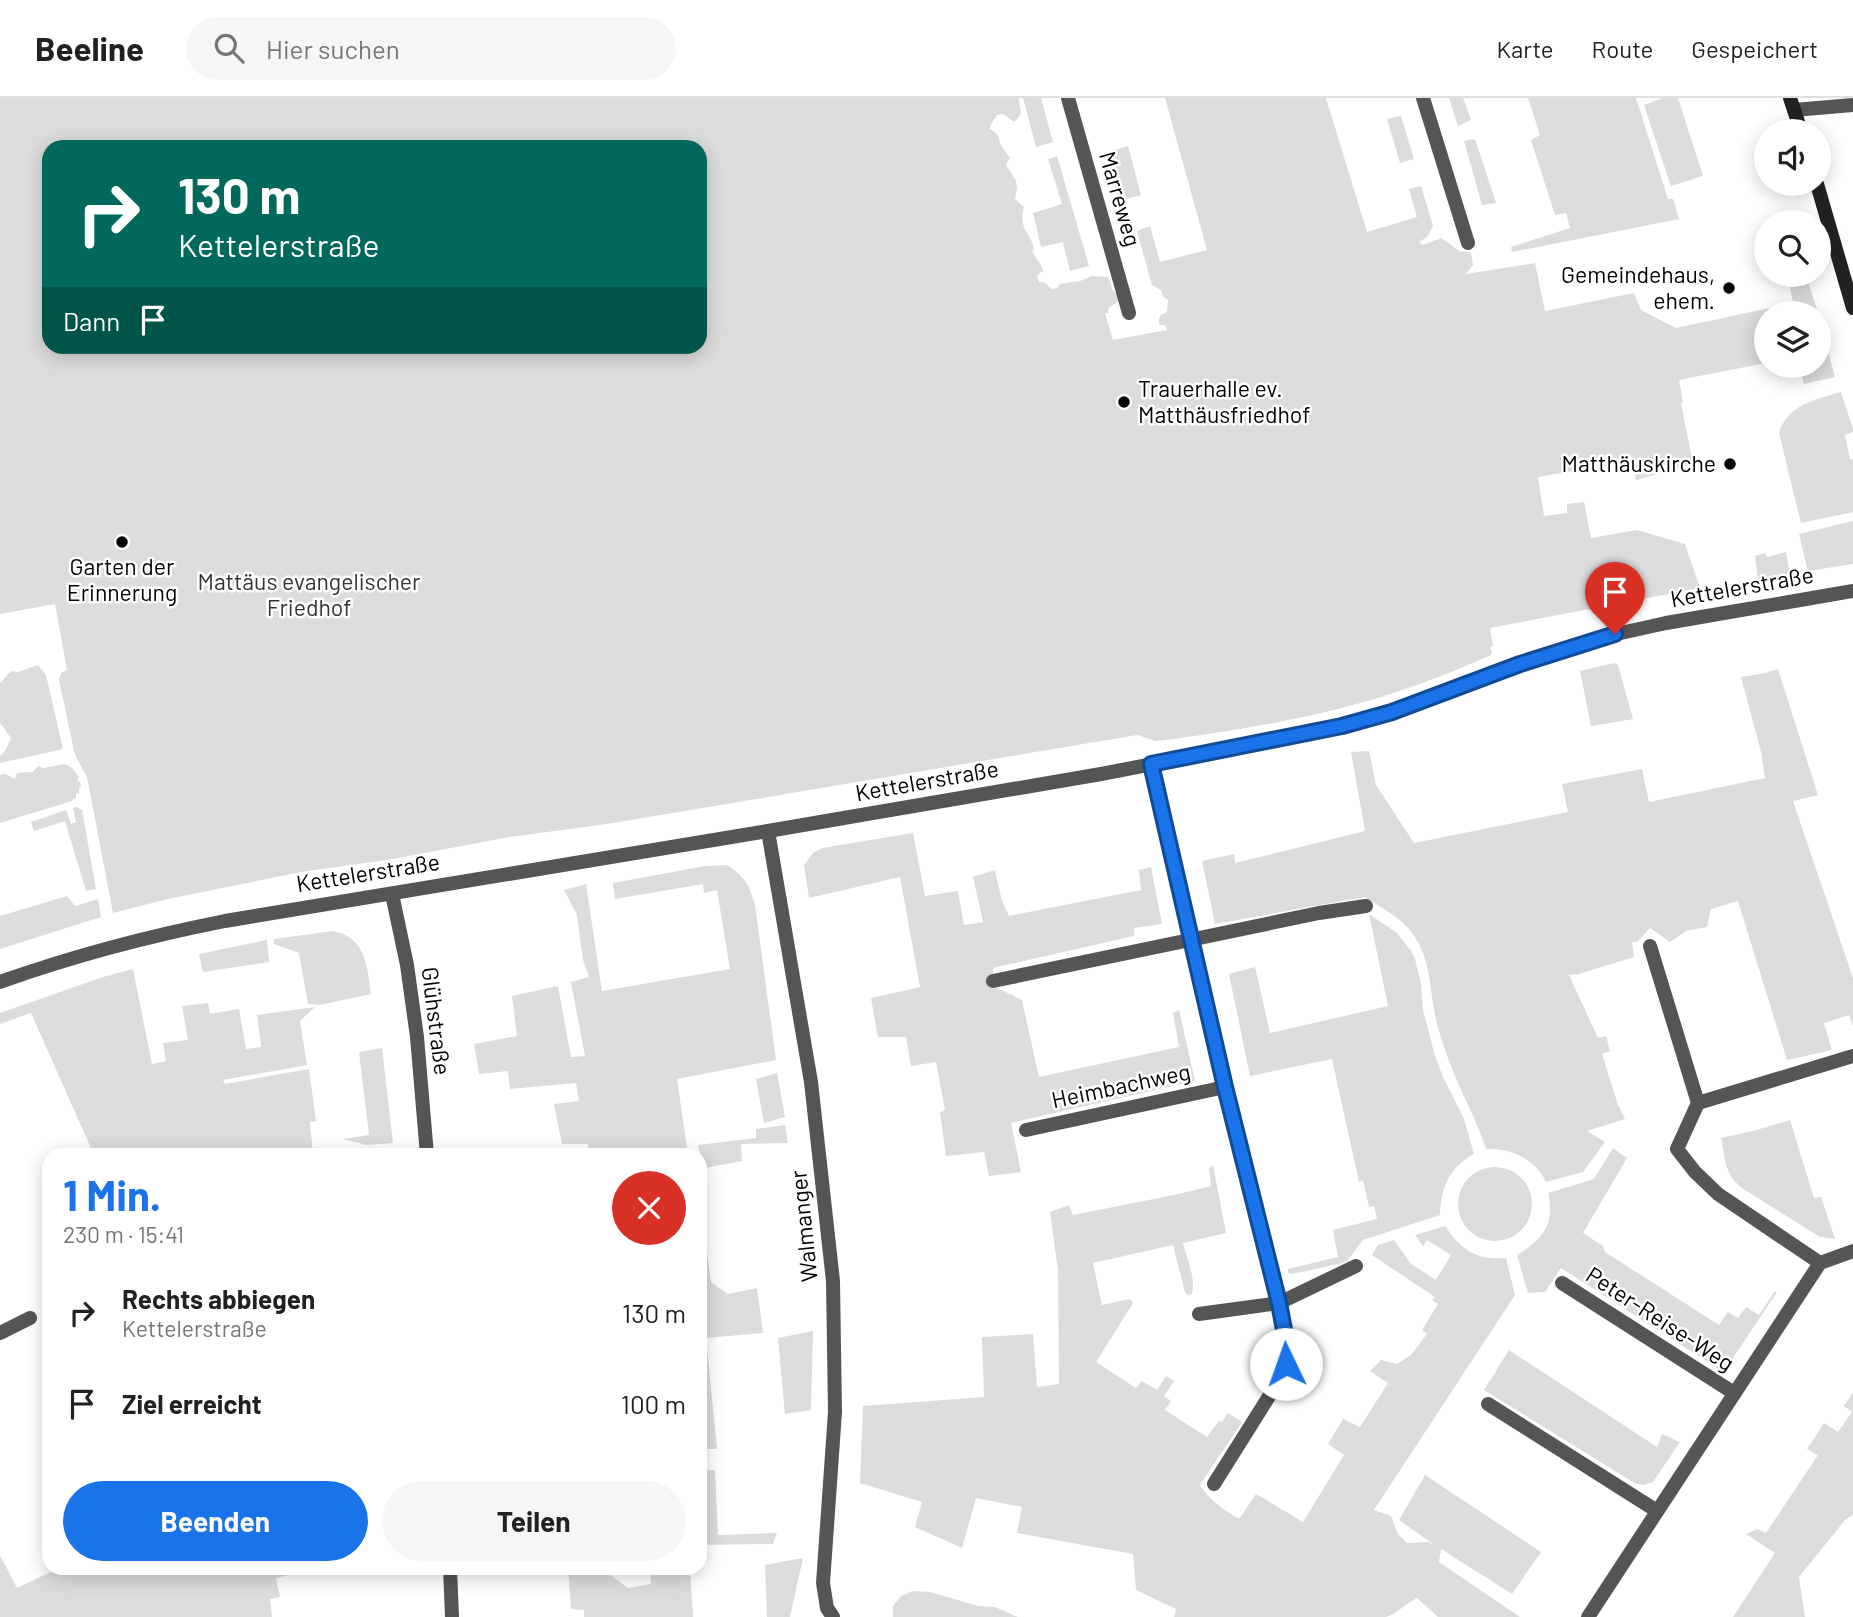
<!DOCTYPE html>
<html lang="de">
<meta charset="utf-8">
<style>
:root{--surface:#fff;--page:#f6f6f6;--text:#202124;--muted:#757577;--line:#e0e0e0;--accent:#1a73e8}
body{margin:0;font-family:Barlow,sans-serif;background:var(--page);color:var(--text);height:100vh;display:flex;flex-direction:column;font-size:26px;white-space:nowrap}
*{box-sizing:border-box;margin:0}
p{font-size:23px;color:var(--muted)}
.icon{flex:none;width:38px;height:38px;fill:none;stroke:currentColor;stroke-width:2;stroke-linecap:round;stroke-linejoin:round}
.map{position:relative;flex:1;overflow:hidden}
.side{position:absolute;left:42px;top:1050px;width:665px;height:427px;display:flex;flex-direction:column;background:var(--surface);border-radius:21px;box-shadow:0 4px 18px #0003}
.side>*{flex:none}
.top-card{position:absolute;left:42px;top:42px;width:665px;height:214px;border-radius:21px;box-shadow:0 4px 18px #0003;background:#00695c;color:#fff;overflow:hidden}
.fabs{position:absolute;left:1754px;top:21px;display:grid;gap:14px}
.fabs a{display:grid;place-items:center;width:77px;height:77px;border-radius:50%;background:var(--surface);box-shadow:0 4px 18px #0003;font-size:35px}
.pin{position:absolute;display:grid;place-items:center;width:60px;height:60px;color:#fff;margin:-72px -30px;border-radius:50% 50% 50% 0;rotate:-45deg;box-shadow:0 0 7px #0007}
.pin .icon{rotate:45deg}
.me{position:absolute;width:77px;margin:-38px;rotate:357deg;stroke-linejoin:round;filter:drop-shadow(0 0 5px #0008)}
.turn{display:flex;align-items:center;gap:24px;height:147px;padding:0 21px;font-size:32px}
.turn .icon{width:91px;height:91px;stroke-width:2.5}
.turn b{display:block;font-size:49px;line-height:60px}
.then{display:flex;align-items:center;height:66px;padding:0 21px;background:#0003;gap:14px;font-size:26px}
.round{display:grid;place-items:center;flex:none;width:74px;height:74px;border-radius:37px;background:var(--page)}
.summary{display:flex;align-items:center;justify-content:space-between;height:119px;padding:0 21px}
h1{font-size:42px;font-weight:700;line-height:52px;color:var(--accent)}
.primary-button{display:flex;gap:14px;margin-top:auto;padding:14px 21px}
.primary-button a{flex:1;height:80px;border-radius:42px;background:var(--accent);color:#fff;font-size:28px;font-weight:700;line-height:80px;text-align:center}
.primary-button a+a{background:var(--page);color:var(--text)}
ul{padding:0;list-style:none}
li{display:flex;align-items:center;gap:21px;height:91px;padding:0 21px}
li div{flex:1}
li b{display:block;font-size:26px}
li em{font-style:normal}
header{display:flex;align-items:center;gap:42px;box-sizing:border-box;height:98px;padding:0 35px;background:var(--surface);border-bottom:2px solid var(--line)}
header strong{font-size:33px}
nav{display:flex;gap:38px;margin-inline-start:auto;font-size:24px}
.search{width:490px;height:63px;background:var(--page);display:flex;align-items:center;gap:18px;box-sizing:border-box;padding:0 24px;border-radius:38px;color:var(--muted);font-size:26px}
.map>svg:first-child{display:block}
</style>
<header>
<strong>Beeline</strong>
<div class="search"><svg class="icon" aria-label="search" viewBox="0 0 24 24"><circle cx="10" cy="10" r="6"/><path d="M15 15l6 6"/></svg>Hier suchen</div>
<nav><a>Karte</a><a>Route</a><a>Gespeichert</a></nav>
</header>
<div class="map">
<svg width="1853" height="1519" viewBox="0 0 1853 1519">
<rect width="100%" height="100%" fill="#fff"/>
<g fill="#dcdcdc" fill-rule="evenodd">
<path d="M0 0H1019C1019 13 1026 13 1014 24L1003 16 997 17 990 28V31C1001 38 997 38 1001 47 1003 52 1008 56 1010 60L1006 67 1016 83 1017 90 1015 101 1024 109C1018 132 1030 132 1034 151L1032 152C1035 161 1042 165 1043 174H1041L1037 178 1039 184 1045 185 1052 191 1057 190 1060 186 1080 183 1092 178 1108 179 1111 185 1112 191 1119 199 1118 204 1109 209 1108 215H1105L1113 242 1167 232 1165 227H1159V221L1161 217 1167 214 1168 202 1163 198 1161 192 1152 187 1137 133 1150 128 1160 164 1207 152 1165 0H1326L1367 134 1417 119 1409 91 1421 88 1433 128 1427 139 1419 144 1423 147 1441 140 1461 154 1465 153 1471 155 1473 167 1466 176 1535 165 1545 213 1634 195 1641 212 1676 230 1793 205 1788 177H1806L1818 215H1766V265L1679 282 1683 305H1681L1693 366 1636 382 1632 359 1579 368V372L1538 379 1544 418 1567 415V406L1584 404 1591 440 1637 432 1685 446 1700 490 1490 530 1493 548 1490 549 1492 554 1491 557C1442 579 1390 598 1338 611 1282 625 1224 634 1167 642L1155 643 1138 637 1131 638 607 726 510 739 387 762 301 774 168 801 113 815 87 679 75 657 59 582 61 575 67 572 55 506 0 516ZM49 49H700V248H49Z"/>
<path d="M1023 0H1041L1053 44 1036 49Z"/>
<path d="M1449 0H1463L1471 22 1458 28Z"/>
<path d="M1528 0H1636L1668 101H1673L1679 121 1512 154 1511 149 1570 130 1566 115 1555 117 1531 42 1540 37Z"/>
<path d="M1663 0H1678L1703 78 1671 88 1644 7Z"/>
<path d="M1401 18 1414 61 1400 65 1387 21Z"/>
<path d="M1475 41 1496 105 1482 107 1464 43Z"/>
<path d="M1128 48 1141 97 1119 103 1106 55Z"/>
<path d="M1057 58 1089 168 1070 173 1063 144 1041 149 1033 115 1062 106 1048 61Z"/>
<path d="M1818 216 1835 279 1804 286 1799 268H1818Z"/>
<path d="M1841 294 1853 331V334L1845 337 1850 361H1853V414L1801 425 1779 335C1788 306 1815 302 1841 294Z"/>
<path d="M1853 423V466L1808 473 1799 436Z"/>
<path d="M1786 454 1790 477 1758 482 1755 458 1765 455 1767 459Z"/>
<path d="M1614 565 1618 567 1633 621 1591 628 1580 573Z"/>
<path d="M38 567 46 577 63 651 0 665V658L5 653 11 640 0 625V585C5 581 7 576 12 573L18 574Z"/>
<path d="M1778 571 1818 697 1793 703 1853 880V928L1849 917 1824 925 1832 952 1787 962 1738 803 1711 811 1707 829 1686 833 1670 844 1650 830 1637 844H1632L1634 859 1579 876 1569 877 1598 940 1606 938 1610 953 1602 956 1618 1007 1625 1021 1587 1033 1605 1044 1583 1074 1546 1084C1534 1060 1511 1050 1486 1051 1475 1017 1456 986 1445 952 1440 937 1435 921 1433 905 1429 878 1428 853 1408 830 1397 818 1379 808 1365 799L1215 826 1202 763 1234 756 1235 765 1365 733 1351 654 1369 653 1376 687 1414 745 1568 714 1562 686 1642 671 1649 704 1765 680 1761 654 1741 579 1765 575Z"/>
<path d="M65 666 72 670 79 679 77 682 80 684 81 689H79V695L76 696V701L74 700 72 703 0 725V677L6 676 15 681 17 675 33 674 38 668 43 670Z"/>
<path d="M76 709 82 712 96 791 86 793 65 723 34 733 31 724 66 712 71 726 76 724 73 710Z"/>
<path d="M913 735 925 798 958 793 964 827 983 824 973 779 995 772 1002 803 1009 818 1141 792 1139 772 1151 769 1162 826 1134 830V838L993 870 995 889 1022 902 1039 979 1179 949 1173 915 1179 912 1195 983 1011 1025 1021 1074 989 1078 984 1054 946 1058 940 1014 945 1012 936 964 911 968 906 939H878L871 900 920 889 900 779 809 800 804 767 813 755 822 750Z"/>
<path d="M727 767C745 779 749 786 755 807L776 962 677 981 688 1057H589L588 1046H562L554 1006 579 1003 576 985 510 991 508 973 479 976 474 946 517 938 512 898 558 888 571 959 585 958 571 884 589 879 583 862 577 817 564 792 586 786 602 893 730 871 717 792 704 795 703 786 615 801 613 785 705 768Z"/>
<path d="M67 798 75 808 98 801 101 819 0 851V818Z"/>
<path d="M1369 816 1397 835 1411 853 1415 861 1421 885 1423 912 1435 958 1443 979 1464 1021 1474 1056C1449 1069 1441 1090 1440 1117L1363 1142 1347 1163 1343 1165 1292 1176 1288 1175V1171L1338 1159 1333 1132 1377 1121 1374 1108 1369 1109 1363 1083 1359 1084 1332 961 1250 978 1229 876 1255 869 1270 935 1388 908Z"/>
<path d="M333 833C366 839 367 868 371 896L320 907 308 906 299 855 274 846V841Z"/>
<path d="M267 842 269 864 203 874 199 856Z"/>
<path d="M133 871 152 966 166 963 163 945 188 942 182 908 208 905 210 916 239 911 246 951 261 949 257 917 315 909 300 923 307 967 223 982 225 986 309 971 316 1023 310 1024 313 1057H94L31 915 0 926V915L103 879Z"/>
<path d="M382 950 393 1045 367 1047 342 1041 369 1037 359 954Z"/>
<path d="M777 975 785 1019 764 1025 756 981Z"/>
<path d="M1790 1022 1814 1100 1821 1099 1835 1141 1820 1139 1812 1134 1745 1092C1724 1077 1726 1064 1721 1040L1753 1033Z"/>
<path d="M785 1027 788 1045 741 1046 742 1063 700 1071 701 1059 698 1047 756 1040V1031Z"/>
<path d="M1613 1050 1627 1060 1583 1135 1603 1148 1605 1154 1719 1227 1728 1214 1738 1220 1746 1209 1759 1217 1775 1193 1777 1194 1725 1272 1717 1270 1561 1170 1545 1194 1528 1195 1517 1157C1543 1142 1555 1126 1548 1095L1594 1081Z"/>
<path d="M1213 1067 1226 1135 1183 1145C1187 1161 1196 1180 1192 1196L1188 1197 1185 1194 1173 1147 1093 1165 1102 1207 1130 1201 1133 1205 1096 1264 1136 1290 1142 1283 1157 1292 1166 1278 1174 1283 1164 1298 1171 1303 1165 1312 1207 1339 1219 1323 1222 1324 1228 1315 1242 1324 1200 1387C1209 1402 1224 1412 1239 1421L1256 1396 1303 1424 1344 1357 1328 1346 1343 1321 1360 1329 1388 1285 1370 1273 1381 1262 1397 1266 1411 1257 1427 1236 1422 1232 1438 1206 1432 1202 1435 1199 1372 1157 1378 1147 1394 1142 1411 1166 1436 1182 1451 1157 1427 1142 1423 1148 1415 1137 1445 1128C1462 1153 1476 1162 1506 1160L1515 1197 1374 1412 1391 1418 1398 1436 1407 1445 1428 1444 1436 1448 1399 1422 1425 1377 1541 1454 1512 1496 1441 1451 1439 1464 1520 1519H1438L1417 1500C1405 1506 1398 1515 1386 1519H1174L1176 1511 1136 1492 1133 1456 1017 1435 1022 1409 976 1400 962 1450 915 1429 922 1404 860 1385 863 1308 984 1299 982 1239 1033 1236 1037 1289 1059 1286 1058 1172 1050 1114 1069 1107 1073 1117 1174 1097 1211 1088 1209 1070Z"/>
<circle cx="1495" cy="1106" r="37"/>
<path d="M700 1100 711 1184 728 1196 757 1190 763 1235 706 1240 717 1351H701L702 1372H715L718 1437 777 1435 773 1446 700 1447Z"/>
<path d="M813 1233 811 1312 785 1316 778 1240Z"/>
<path d="M1509 1252 1657 1349 1662 1336 1680 1344 1653 1384 1643 1387 1636 1386 1484 1292Z"/>
<path d="M1853 1294V1417L1845 1422 1799 1479 1805 1519H1733L1775 1455 1746 1436 1757 1431 1766 1435 1818 1357 1807 1351 1824 1325 1838 1334 1852 1314 1844 1308Z"/>
<path d="M0 1457 17 1490 59 1470H68L75 1473 86 1470H286L288 1477 276 1480 280 1499 270 1501 272 1519H0Z"/>
<path d="M803 1460 790 1519H767L765 1467Z"/>
<path d="M568 1470H601L628 1490 651 1486 650 1470H690L693 1519H584V1512L571 1511Z"/>
<path d="M913 1493 930 1494 978 1508 995 1509 1018 1519H893V1508L901 1498Z"/>
</g>
<g fill="none" stroke-linecap="round" stroke-linejoin="round">
<g stroke="#555" stroke-width="14">
<path d="M1068 0 1129 215"/>
<path d="M1423 0 1468 145"/>
<path d="M1794 12 1853 7"/>
<path d="M1151 666 1225 989 1279 1205 1199 1216"/>
<path d="M768 733 811 984 833 1183 835 1314 823 1485 827 1510 833 1519"/>
<path d="M392 796 407 867 417 939 427 1057"/>
<path d="M1650 848 1698 1005 1677 1051 1695 1074 1718 1096 1820 1165"/>
<path d="M993 883 1319 815 1366 808"/>
<path d="M0 884C73 858 149 838 225 823L768 733 1101 676 1277 642 1342 628 1392 614 1520 566 1603 539 1666 525 1853 493"/>
<path d="M1698 1005 1853 958"/>
<path d="M1026 1032 1225 989"/>
<path d="M1562 1185 1734 1295"/>
<path d="M0 1235 30 1220"/>
<path d="M1488 1306 1657 1413"/>
<path d="M1214 1386 1285 1273V1237L1279 1205 1356 1168"/>
<path d="M450 1470 452 1519"/>
<path d="M1588 1519 1820 1165 1853 1153"/>
</g>
<g stroke="#222" stroke-width="14">
<path d="M1790 0 1801 33"/>
<path d="M1817 86 1853 210"/>
</g>
</g>
<g fill="none" stroke-linecap="round" stroke-linejoin="round">
<defs>
<path id="route" d="M1286 1266 1285 1237 1279 1205 1225 989 1151 666 1342 628 1392 614 1520 566 1615 536"/>
</defs>
<use href="#route" stroke="#114b97" stroke-width="18"/>
<use href="#route" stroke="#1a73e8" stroke-width="12"/>
</g>
<g fill="#000" stroke="#fff" stroke-width="2.5">
<circle cx="1729" cy="190" r="7"/>
<circle cx="1124" cy="304" r="7"/>
<circle cx="1730" cy="366" r="7"/>
<circle cx="122" cy="444" r="7"/>
</g>
<g text-anchor="middle" stroke-width="5" stroke-linejoin="round" paint-order="stroke">
<g font-size="23" fill="#000" stroke="#fff">
<text transform="translate(1120 101) rotate(74)" y="8">Marreweg</text>
<text transform="translate(1742 489) rotate(-10)" y="8">Kettelerstraße</text>
<text transform="translate(927 683) rotate(-10)" y="8">Kettelerstraße</text>
<text transform="translate(368 775) rotate(-9)" y="8">Kettelerstraße</text>
<text transform="translate(436 923) rotate(83)" y="8">Glühstraße</text>
<text transform="translate(1121 988) rotate(-12)" y="8">Heimbachweg</text>
<text transform="translate(804 1128) rotate(-96)" y="8">Walmanger</text>
<text transform="translate(1660 1221) rotate(33)" y="8">Peter-Reise-Weg</text>
</g>
<g font-size="23" fill="#000" stroke="#fff" text-anchor="end">
<text x="1715" y="185">Gemeindehaus,<tspan x="1715" dy="26">ehem.</tspan></text>
<text x="1138" y="299" text-anchor="start">Trauerhalle ev.<tspan x="1138" dy="26">Matthäusfriedhof</tspan></text>
<text x="1716" y="374">Matthäuskirche</text>
<text x="122" y="477" text-anchor="middle">Garten der<tspan x="122" dy="26">Erinnerung</tspan></text>
</g>
<g font-size="23" fill="#333" stroke="#fff">
<text x="309" y="492">Mattäus evangelischer<tspan x="309" dy="26">Friedhof</tspan></text>
</g>
</g>
</svg>
<div class="fabs">
<a><svg class="icon" aria-label="sound" viewBox="0 0 24 24"><path d="M4 9h4l5-4v14l-5-4H4zM17 9q2 3 0 6"/></svg></a>
<a><svg class="icon" aria-label="search" viewBox="0 0 24 24"><circle cx="10" cy="10" r="6"/><path d="M15 15l6 6"/></svg></a>
<a><svg class="icon" aria-label="layers" viewBox="0 0 24 24"><path d="M12 4l9 5-9 5-9-5zM3 14l9 5 9-5"/></svg></a>
</div>
<div class="pin" style="left:1615px;top:536px;background:#d93025"><svg class="icon" aria-label="arrive" viewBox="0 0 24 24"><path d="M6 21V4h12l-3 4 3 4H6"/></svg></div>
<svg class="me" style="left:1286px;top:1266px" viewBox="-20 -20 40 40"><circle r="19" fill="#fff"/><path d="M0-13L10 11 0 6-10 11z" fill="#1a73e8"/></svg>
<div class="top-card">
<div class="turn"><svg class="icon" aria-label="right" viewBox="0 0 24 24"><path d="M7 20v-9h11M14 6l5 5-5 5"/></svg><div><b>130 m</b>Kettelerstraße</div></div>
<div class="then">Dann<svg class="icon" aria-label="arrive" viewBox="0 0 24 24"><path d="M6 21V4h12l-3 4 3 4H6"/></svg></div>
</div>
<section class="side">
<div class="summary"><div><h1>1 Min.</h1><p>230 m · 15:41</p></div><a class="round" style="background:#d93025;color:#fff"><svg class="icon" aria-label="close" viewBox="0 0 24 24"><path d="M6 6l12 12M18 6L6 18"/></svg></a></div>
<ul>
<li><svg class="icon" aria-label="right" viewBox="0 0 24 24"><path d="M7 20v-9h11M14 6l5 5-5 5"/></svg><div><b>Rechts abbiegen</b><p>Kettelerstraße</p></div><em>130 m</em></li>
<li><svg class="icon" aria-label="arrive" viewBox="0 0 24 24"><path d="M6 21V4h12l-3 4 3 4H6"/></svg><div><b>Ziel erreicht</b></div><em>100 m</em></li>
</ul>
<div class="primary-button"><a>Beenden</a><a>Teilen</a></div>
</section>
</div>
